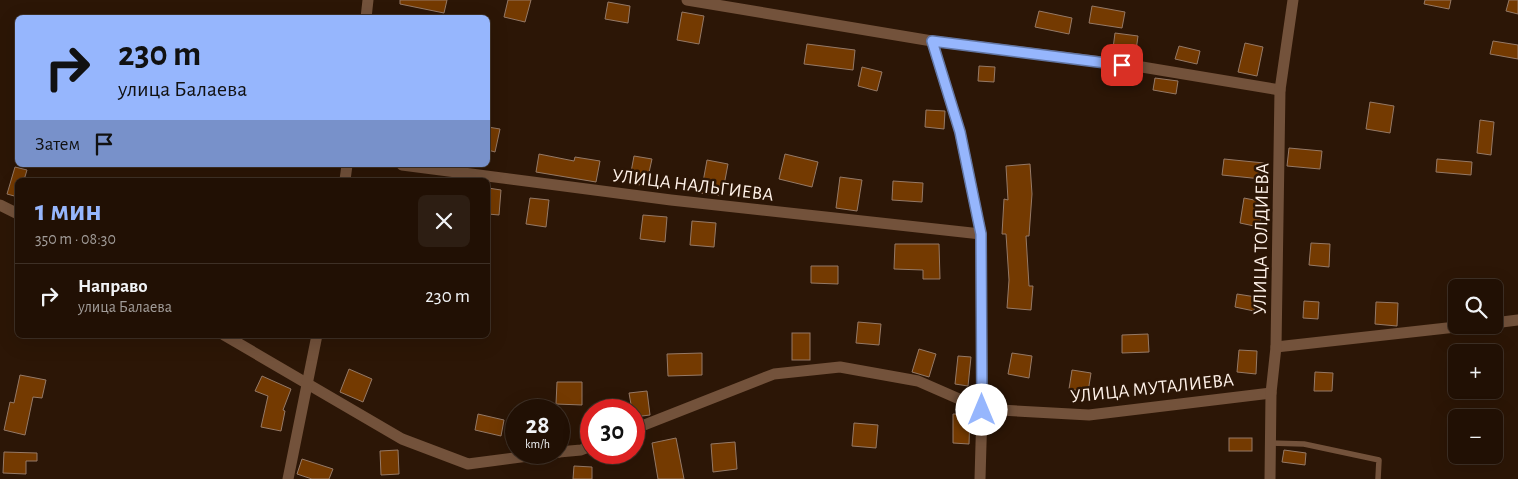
<!DOCTYPE html>
<html lang="ru">
<meta charset="utf-8">
<style>
:root{--surface:#211004;--page:#2d1e13;--text:#f1f3f6;--muted:#a29d9a;--line:#3e3026;--accent:#96b6fd}
body{margin:0;font-family:"Alegreya Sans",sans-serif;background:var(--page);color:var(--text);height:100vh;display:flex;flex-direction:column;font-size:19px;white-space:nowrap}
*{box-sizing:border-box;margin:0}
p{font-size:16px;color:var(--muted)}
.icon{flex:none;width:28px;height:28px;fill:none;stroke:currentColor;stroke-width:2;stroke-linecap:round;stroke-linejoin:round}
.map{position:relative;flex:1;overflow:hidden}
.side{position:absolute;left:15px;top:178px;width:475px;height:160px;display:flex;flex-direction:column;background:var(--surface);border-radius:8px;box-shadow:0 5px 20px #0002,0 0 0 1px var(--line)}
.side>*{flex:none}
.banner{position:absolute;left:15px;top:15px;width:475px;height:152px;border-radius:8px;box-shadow:0 5px 20px #0002,0 0 0 1px var(--line);background:#96b6fd;color:#111;overflow:hidden}
.buttons{position:absolute;left:1448px;top:279px;display:grid;gap:10px}
.buttons a{display:grid;place-items:center;width:55px;height:55px;border-radius:8px;background:var(--surface);box-shadow:0 5px 20px #0002,0 0 0 1px var(--line);font-size:25px}
.speed{position:absolute;left:505px;top:399px;display:flex;gap:10px;font-size:25px;font-weight:700;text-align:center}
.speed>*{display:grid;place-content:center;width:65px;height:65px;border-radius:50%;background:var(--surface);box-shadow:0 5px 20px #0002,0 0 0 1px var(--line);line-height:1}
.speed small{font-size:12px;font-weight:400}
.speed .limit{border:8px solid #d22;background:#fff;color:#111}
.pin{position:absolute;display:grid;place-items:center;width:42px;height:42px;color:#fff;margin:-21px;border-radius:10px;box-shadow:0 2px 8px #0006}
.me{position:absolute;width:55px;margin:-28px;rotate:0deg;stroke-linejoin:round;filter:drop-shadow(0 0 4px #0008)}
.turn{display:flex;align-items:center;gap:18px;height:105px;padding:0 20px;font-size:22px}
.turn .icon{width:65px;height:65px;stroke-width:2.5}
.turn b{display:block;font-size:35px;line-height:42px}
.then{display:flex;align-items:center;height:48px;padding:0 20px;background:#0003;gap:10px;font-size:19px}
.round{display:grid;place-items:center;flex:none;width:52px;height:52px;border-radius:8px;background:var(--page)}
.summary{display:flex;align-items:center;justify-content:space-between;height:85px;padding:0 20px}
h1{font-size:30px;font-weight:600;line-height:38px;color:var(--accent)}
ul{padding:0;list-style:none}
li{display:flex;align-items:center;gap:15px;height:65px;padding:0 20px;border-top:1px solid var(--line)}
li div{flex:1}
li b{display:block;font-size:19px}
li em{font-style:normal}
.map>svg:first-child{display:block}
</style>
<div class="map">
<svg width="1518" height="479" viewBox="0 0 1518 479">
<rect width="100%" height="100%" fill="#2c1606"/>
<g fill="#743a01" stroke="#957966">
<path d="M400 0H447L444 13 400 4Z"/>
<path d="M508 0H531L525 22 504 17Z"/>
<path d="M1425 0H1451L1449 9 1424 4Z"/>
<path d="M1509 0H1518V14L1506 11Z"/>
<path d="M608 2 630 6 628 23 605 19Z"/>
<path d="M1092 6 1125 12 1122 28 1089 23Z"/>
<path d="M1039 11 1072 18 1069 34 1035 27Z"/>
<path d="M682 12 704 16 699 44 677 40Z"/>
<path d="M1115 33 1138 36 1135 58 1112 56Z"/>
<path d="M1493 41 1518 45V59L1490 54Z"/>
<path d="M1245 43 1263 47 1257 76 1238 72Z"/>
<path d="M807 44 855 50 853 70 804 64Z"/>
<path d="M1179 46 1200 51 1197 64 1175 59Z"/>
<path d="M979 66 995 67 994 82 978 81Z"/>
<path d="M862 67 882 72 877 91 858 86Z"/>
<path d="M1155 78 1178 81 1176 94 1153 90Z"/>
<path d="M1370 102 1394 106 1390 133 1366 129Z"/>
<path d="M926 110 945 111 944 129 925 127Z"/>
<path d="M1480 120 1494 122 1491 155 1477 153Z"/>
<path d="M488 127 500 129 495 152 488 150Z"/>
<path d="M1289 148 1322 151 1320 169 1287 166Z"/>
<path d="M539 154 574 161 575 157 600 161 596 182 536 172Z"/>
<path d="M785 154 818 162 812 187 779 179Z"/>
<path d="M634 156 652 159 646 186 629 183Z"/>
<path d="M1224 159 1264 163 1262 179 1222 175Z"/>
<path d="M1437 159 1472 162 1471 175 1436 172Z"/>
<path d="M707 160 728 164 722 196 701 193Z"/>
<path d="M1030 164 1032 194 1029 236H1026L1029 286H1033L1031 310 1007 308 1009 280 1006 234H1002L1004 199 1008 200 1006 166Z"/>
<path d="M15 167 27 170 24 180H18V197L7 194Z"/>
<path d="M840 177 862 180 857 211 836 208Z"/>
<path d="M893 181 923 183 922 202 892 200Z"/>
<path d="M488 188 501 190 499 215 488 214Z"/>
<path d="M530 198 549 200 546 227 526 224Z"/>
<path d="M1244 198 1264 202 1259 227 1240 223Z"/>
<path d="M643 215 667 217 665 242 640 239Z"/>
<path d="M692 221 716 223 714 247 690 245Z"/>
<path d="M1311 243 1330 244 1329 267 1309 265Z"/>
<path d="M895 244H939L940 279H923V270L894 269Z"/>
<path d="M811 266H838V284L811 283Z"/>
<path d="M1237 294 1256 297 1254 311 1235 307Z"/>
<path d="M1304 301 1319 302 1318 319 1303 318Z"/>
<path d="M1376 302 1398 303 1397 326 1375 324Z"/>
<path d="M858 322 881 324 879 345 856 343Z"/>
<rect x="792" y="333" width="18" height="27"/>
<path d="M1148 334 1149 352 1122 353V335Z"/>
<path d="M919 349 936 354 929 377 912 372Z"/>
<path d="M1239 350 1257 351 1256 374 1237 372Z"/>
<path d="M702 353V375L668 376 667 354Z"/>
<path d="M1012 353 1032 356 1029 378 1008 374Z"/>
<path d="M958 356 971 357 968 386 955 384Z"/>
<path d="M349 369 372 379 363 402 340 392Z"/>
<path d="M1072 370 1091 373 1088 392 1069 389Z"/>
<path d="M1315 372 1333 373 1332 391H1314Z"/>
<path d="M20 375 46 380 42 398 33 397 25 435 4 430 10 402 14 403Z"/>
<path d="M262 376 291 389 283 410 285 411 281 431 261 427 268 396 255 391Z"/>
<path d="M557 382H582V405L556 404Z"/>
<path d="M647 391 650 415 634 417V410H632L629 393Z"/>
<path d="M478 414 504 420 501 436 475 430Z"/>
<path d="M953 414H970L969 444 953 443Z"/>
<path d="M854 423 878 425 876 448 852 446Z"/>
<path d="M676 438 684 479H658L652 443Z"/>
<rect x="1229" y="438" width="23" height="13"/>
<path d="M735 442 737 469 713 472 711 444Z"/>
<path d="M398 450 399 474 381 475 380 451Z"/>
<path d="M1284 450 1306 453 1305 465 1282 462Z"/>
<path d="M4 452 37 453V461H26V474L3 473Z"/>
<path d="M302 459 333 469 329 479H312L297 474Z"/>
<path d="M574 466 592 467V479H573Z"/>
</g>
<g fill="none" stroke-linecap="round" stroke-linejoin="round">
<path stroke="#73523b" stroke-width="5.5" d="M1270 443 1304 444 1379 460 1378 479"/>
<g stroke="#73523b" stroke-width="11">
<path d="M687 0 932 41 1142 67 1280 90"/>
<path d="M366 18 368 0"/>
<path d="M932 41 960 132 981 234 982 409 980 479"/>
<path d="M402 165 671 200 981 234"/>
<path d="M345 180 347 165"/>
<path d="M0 205 18 214"/>
<path d="M1494 323 1518 320"/>
<path d="M224 335 402 439 468 464 559 452"/>
<path d="M1276 347 1474 325"/>
<path d="M634 429 774 374 840 367 918 381 982 409 1089 415 1271 393"/>
<path d="M559 452 581 450 591 446"/>
<path d="M288 479 317 335"/>
<path d="M1270 479 1271 393 1276 347 1280 90 1293 0"/>
</g>
</g>
<g fill="none" stroke-linecap="round" stroke-linejoin="round">
<defs>
<path id="route" d="M982 410 981 234 960 132 932 41 1122 65"/>
</defs>
<use href="#route" stroke="#6276a4" stroke-width="12"/>
<use href="#route" stroke="#96b6fd" stroke-width="9"/>
</g>
<g text-anchor="middle" stroke-width="5" stroke-linejoin="round" paint-order="stroke">
<g font-size="19" fill="#fef1e8" stroke="#2c1606">
<text transform="translate(693 184) rotate(7)" y="7">УЛИЦА НАЛЬГИЕВА</text>
<text transform="translate(1260 239) rotate(-89)" y="7">УЛИЦА ТОЛДИЕВА</text>
<text transform="translate(1152 387) rotate(-6)" y="7">УЛИЦА МУТАЛИЕВА</text>
</g>
</g>
</svg>
<div class="buttons">
<a><svg class="icon" aria-label="search" viewBox="0 0 24 24"><circle cx="10" cy="10" r="6"/><path d="M15 15l6 6"/></svg></a>
<a>+</a>
<a>−</a>
</div>
<div class="speed"><div>28<small>km/h</small></div><div class="limit">30</div></div>
<div class="pin" style="left:1122px;top:65px;background:#d93025"><svg class="icon" aria-label="arrive" viewBox="0 0 24 24"><path d="M6 21V4h12l-3 4 3 4H6"/></svg></div>
<svg class="me" style="left:982px;top:410px" viewBox="-20 -20 40 40"><circle r="19" fill="#fff"/><path d="M0-13L10 11 0 6-10 11z" fill="#96b6fd"/></svg>
<div class="banner">
<div class="turn"><svg class="icon" aria-label="right" viewBox="0 0 24 24"><path d="M7 20v-9h11M14 6l5 5-5 5"/></svg><div><b>230 m</b>улица Балаева</div></div>
<div class="then">Затем<svg class="icon" aria-label="arrive" viewBox="0 0 24 24"><path d="M6 21V4h12l-3 4 3 4H6"/></svg></div>
</div>
<section class="side">
<div class="summary"><div><h1>1 мин</h1><p>350 m · 08:30</p></div><a class="round"><svg class="icon" aria-label="close" viewBox="0 0 24 24"><path d="M6 6l12 12M18 6L6 18"/></svg></a></div>
<ul>
<li><svg class="icon" aria-label="right" viewBox="0 0 24 24"><path d="M7 20v-9h11M14 6l5 5-5 5"/></svg><div><b>Направо</b><p>улица Балаева</p></div><em>230 m</em></li>
</ul>
</section>
</div>
